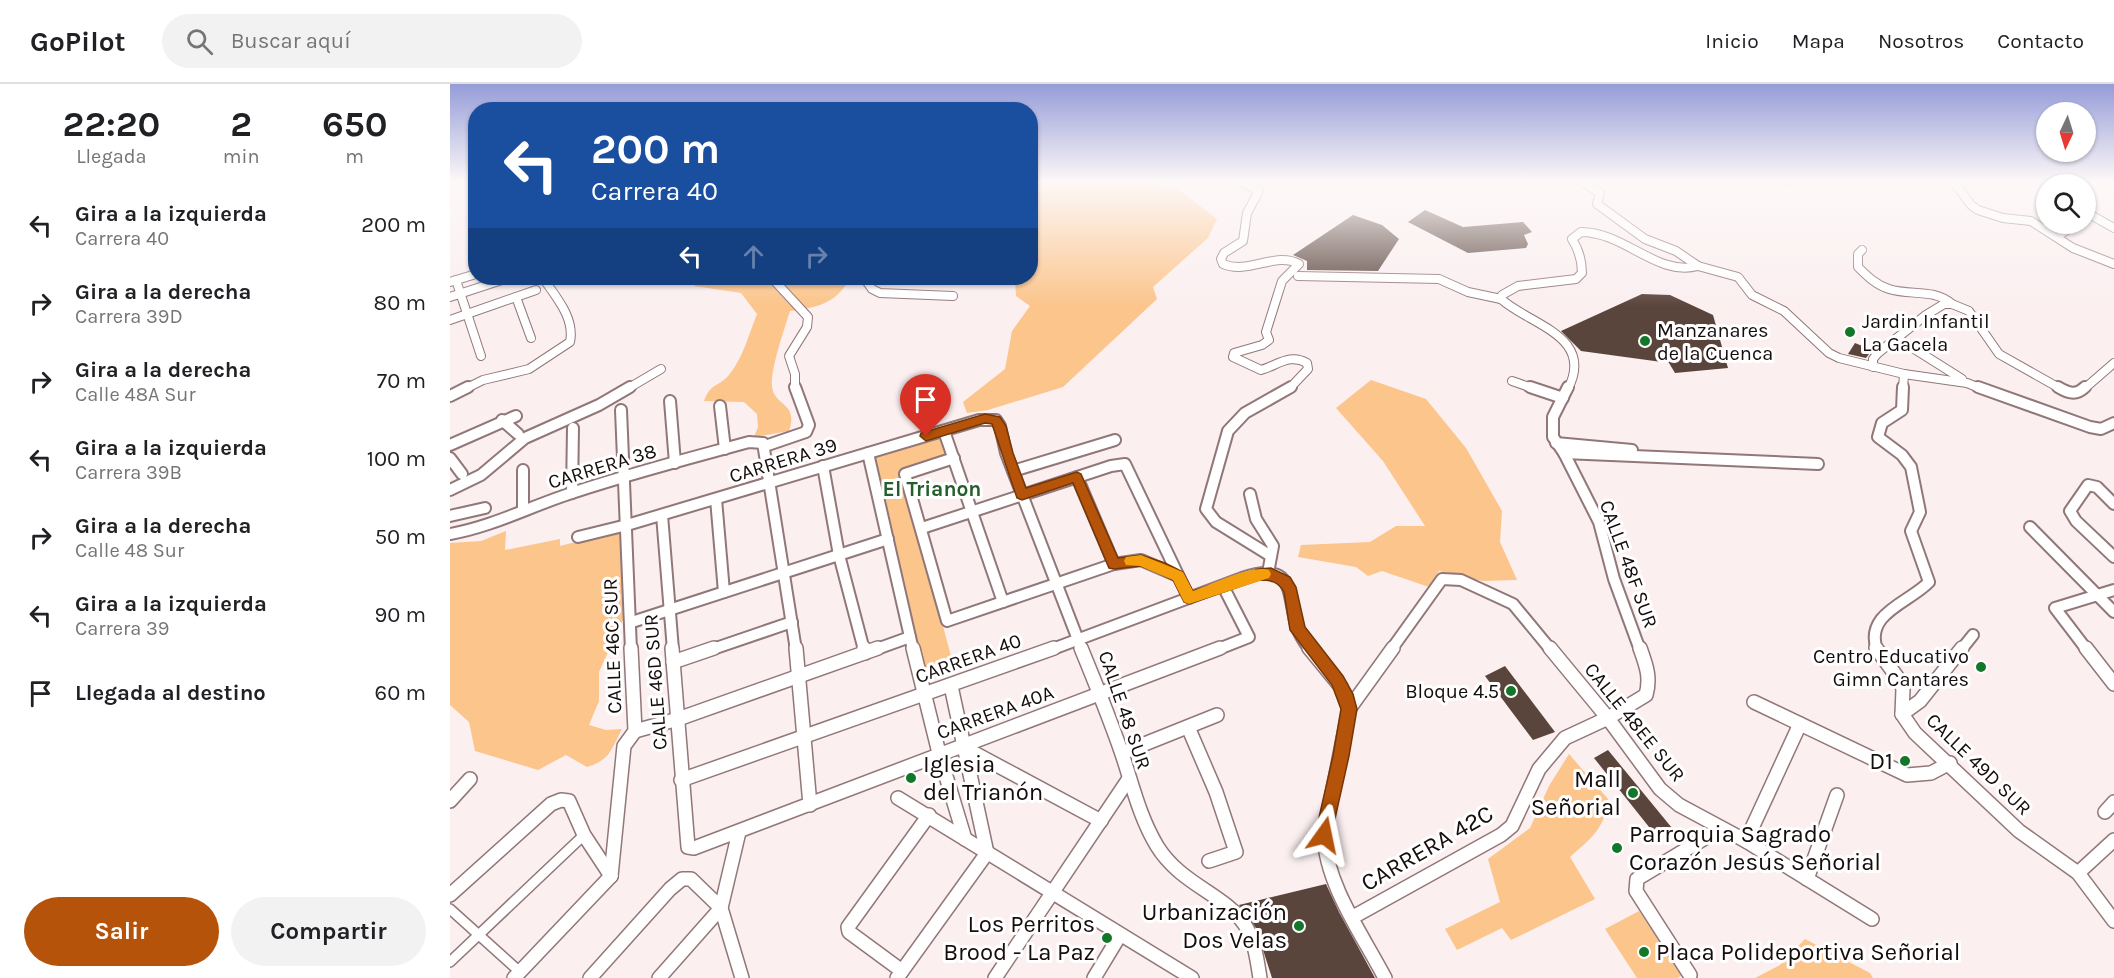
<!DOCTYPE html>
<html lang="es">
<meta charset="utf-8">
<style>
:root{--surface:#fff;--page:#f2f2f2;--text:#202124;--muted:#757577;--line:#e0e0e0;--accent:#b45309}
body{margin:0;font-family:Karla,sans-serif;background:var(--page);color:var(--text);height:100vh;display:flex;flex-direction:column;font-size:22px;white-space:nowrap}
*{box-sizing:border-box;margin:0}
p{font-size:20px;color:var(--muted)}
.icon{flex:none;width:33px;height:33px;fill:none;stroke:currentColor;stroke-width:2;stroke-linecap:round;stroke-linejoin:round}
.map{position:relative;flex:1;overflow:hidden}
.side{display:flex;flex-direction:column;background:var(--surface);width:450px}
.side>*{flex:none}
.banner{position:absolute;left:18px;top:18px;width:570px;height:183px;border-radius:24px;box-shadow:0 2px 4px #0004;background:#1a4fa0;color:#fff;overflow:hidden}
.needle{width:39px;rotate:184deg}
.buttons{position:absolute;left:1586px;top:18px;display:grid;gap:12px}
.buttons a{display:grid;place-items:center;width:60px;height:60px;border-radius:50%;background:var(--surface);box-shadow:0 2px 4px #0004;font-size:30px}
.pin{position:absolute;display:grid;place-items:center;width:51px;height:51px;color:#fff;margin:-62px -26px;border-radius:50% 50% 50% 0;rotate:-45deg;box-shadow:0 0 6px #0007}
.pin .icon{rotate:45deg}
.me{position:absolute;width:66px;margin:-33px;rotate:12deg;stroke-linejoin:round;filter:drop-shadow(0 0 4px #0008)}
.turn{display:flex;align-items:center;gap:21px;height:126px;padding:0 24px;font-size:27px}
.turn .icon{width:78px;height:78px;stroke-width:2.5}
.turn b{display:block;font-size:42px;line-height:51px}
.lanes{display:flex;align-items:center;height:57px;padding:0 24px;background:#0003;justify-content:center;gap:30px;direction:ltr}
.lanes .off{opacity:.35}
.eta{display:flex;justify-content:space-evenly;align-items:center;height:102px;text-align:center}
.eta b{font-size:36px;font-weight:700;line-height:42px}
.cta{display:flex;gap:12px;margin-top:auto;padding:12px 24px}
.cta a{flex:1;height:69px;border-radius:36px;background:var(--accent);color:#fff;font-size:24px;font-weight:700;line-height:69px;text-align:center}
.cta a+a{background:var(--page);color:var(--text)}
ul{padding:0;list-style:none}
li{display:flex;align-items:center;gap:18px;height:78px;padding:0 24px}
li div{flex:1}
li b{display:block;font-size:22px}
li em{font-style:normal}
header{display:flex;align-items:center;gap:36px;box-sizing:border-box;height:84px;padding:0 30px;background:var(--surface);border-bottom:2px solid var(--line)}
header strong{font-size:28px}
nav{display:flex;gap:33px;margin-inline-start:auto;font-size:21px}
.search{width:420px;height:54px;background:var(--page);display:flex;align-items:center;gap:15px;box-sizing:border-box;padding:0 21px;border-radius:33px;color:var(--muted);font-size:22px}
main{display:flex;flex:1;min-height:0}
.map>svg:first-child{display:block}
</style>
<header>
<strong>GoPilot</strong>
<div class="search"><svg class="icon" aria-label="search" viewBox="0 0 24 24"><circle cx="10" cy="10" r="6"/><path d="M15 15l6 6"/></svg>Buscar aquí</div>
<nav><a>Inicio</a><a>Mapa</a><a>Nosotros</a><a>Contacto</a></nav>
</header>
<main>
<section class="side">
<div class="eta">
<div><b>22:20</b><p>Llegada</p></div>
<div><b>2</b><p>min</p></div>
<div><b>650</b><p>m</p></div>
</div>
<ul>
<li><svg class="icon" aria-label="left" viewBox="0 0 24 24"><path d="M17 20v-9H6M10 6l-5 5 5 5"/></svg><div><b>Gira a la izquierda</b><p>Carrera 40</p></div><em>200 m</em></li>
<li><svg class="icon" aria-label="right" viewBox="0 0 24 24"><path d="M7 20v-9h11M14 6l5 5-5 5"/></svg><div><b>Gira a la derecha</b><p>Carrera 39D</p></div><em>80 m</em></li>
<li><svg class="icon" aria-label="right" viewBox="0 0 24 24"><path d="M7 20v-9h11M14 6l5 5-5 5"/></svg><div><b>Gira a la derecha</b><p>Calle 48A Sur</p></div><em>70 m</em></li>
<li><svg class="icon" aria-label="left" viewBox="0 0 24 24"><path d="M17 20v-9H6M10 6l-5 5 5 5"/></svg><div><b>Gira a la izquierda</b><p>Carrera 39B</p></div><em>100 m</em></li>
<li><svg class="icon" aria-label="right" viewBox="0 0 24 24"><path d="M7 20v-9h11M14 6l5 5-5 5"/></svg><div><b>Gira a la derecha</b><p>Calle 48 Sur</p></div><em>50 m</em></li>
<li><svg class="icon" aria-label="left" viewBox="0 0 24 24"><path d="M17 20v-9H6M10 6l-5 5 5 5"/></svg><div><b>Gira a la izquierda</b><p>Carrera 39</p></div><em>90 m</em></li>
<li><svg class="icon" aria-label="arrive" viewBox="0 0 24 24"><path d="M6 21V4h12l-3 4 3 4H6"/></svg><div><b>Llegada al destino</b></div><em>60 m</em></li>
</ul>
<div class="cta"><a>Salir</a><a>Compartir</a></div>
</section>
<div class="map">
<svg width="1664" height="894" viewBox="0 0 1664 894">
<rect width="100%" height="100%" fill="#fbeff0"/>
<g fill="#fbc58c">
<path d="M581 97H702L730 107 767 135 758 154 703 203 707 215 613 303 538 326 517 329 513 318 555 285 562 247 580 222 566 212 565 196 580 194 581 180 588 173 581 168Z"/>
<path d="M258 194H400C387 219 367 224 340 227 335 243 320 286 322 302 324 323 349 318 339 347L304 353 308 343 307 330 294 318 254 317C260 299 269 303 279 291 293 274 299 250 307 230L291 209 244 202Z"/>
<path d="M921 296 976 315 1016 364 1052 427 1050 458 1067 496 1033 497 989 487 979 503 932 487 918 492 906 483 848 473 851 461 920 458 946 442H975L933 377 886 324Z"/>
<path d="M490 352 498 374 452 389 505 587 477 597 423 372Z"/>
<path d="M172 446 175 531 149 588V617L139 641 156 646 172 645C161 666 160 676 137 683L116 671 88 686 25 667 19 638 0 621V459L31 457 56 447 55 466 110 455V462Z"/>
<path d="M1119 670 1158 715C1155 745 1141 754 1120 773L1145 815 1061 856 1052 844 1007 866 995 845 1050 818 1038 775 1080 744 1099 702Z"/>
<path d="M1189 827 1233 891 1227 894H1187L1155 845Z"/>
<path d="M1355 855 1420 889 1423 894H1305L1330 881Z"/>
</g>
<g fill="#5a453d">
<path d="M975 126 1013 143 1073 138 1082 148 1074 151 1078 160 1076 164 1018 169 958 138Z"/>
<path d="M903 131 932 141 949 155 928 187 857 186V177L843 171Z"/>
<path d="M1192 210 1220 211 1263 231 1278 284 1225 289 1219 279 1131 267 1111 247Z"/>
<path d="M1405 259 1422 266 1416 274 1398 270Z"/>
<path d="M1055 582 1105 648 1083 656 1035 592Z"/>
<path d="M1158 666 1222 744 1207 753 1144 674Z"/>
<path d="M876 800 889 828 925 894H822L806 844 789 821Z"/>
</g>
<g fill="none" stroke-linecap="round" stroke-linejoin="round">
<defs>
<g id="pedestrian">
<path d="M0 825 70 888"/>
<path d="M0 878 134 751"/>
</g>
<g id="minor-far2">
<path d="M790 97 809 107 797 129 793 157 774 169 771 175 773 180C799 191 825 167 849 180L832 197 816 248 819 256 812 261 784 269 783 273 811 286C828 281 840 269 857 279L858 285 839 305"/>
<path d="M1337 97H1343"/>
<path d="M1503 97 1521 121 1528 126 1553 134 1581 137 1623 164 1664 180"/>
<path d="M1629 97 1631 100"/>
<path d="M1635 124 1639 130 1664 144"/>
<path d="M1607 153 1625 140"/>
<path d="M1412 166 1408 170V183C1417 192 1426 201 1439 205 1461 212 1483 204 1502 220"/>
<path d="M1248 182 1288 193 1302 211 1334 227 1379 269 1389 274 1454 290 1517 299 1532 305"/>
<path d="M848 192 989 195 1018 208 1051 215"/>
<path d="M322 194 358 233 357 243 339 272 345 290V305"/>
<path d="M414 194 422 205 430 209 503 212"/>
<path d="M6 196 31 272"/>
<path d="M0 198 26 190"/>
<path d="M0 213 58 194"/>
<path d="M66 213 81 254"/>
<path d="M0 236 86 206"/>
<path d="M1447 254 1512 295"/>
<path d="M1423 283V275L1428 269 1476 231 1494 220H1502L1519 227 1549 270 1611 305"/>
<path d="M1062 297 1085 305"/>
<path d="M15 305 33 296 79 285 120 258C125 234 106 213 93 194"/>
<path d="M177 305 211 285"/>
<path d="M1118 305C1145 252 1080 241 1051 215L1052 211 1068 202 1126 195 1132 189C1132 176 1129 166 1122 155L1131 148C1175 148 1207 193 1248 182L1226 167 1195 155 1147 120 1150 109 1131 97"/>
<path d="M1453 305 1454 290"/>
<path d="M1634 305 1664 279"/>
</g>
<g id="minor-far1">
<path d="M1080 303 1113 314"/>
<path d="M1118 303 1103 333V353L1114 369 1149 438 1164 495 1190 566"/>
<path d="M1528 303 1640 343 1651 345 1664 339"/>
<path d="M1608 303C1618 309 1626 312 1635 303"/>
<path d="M0 312 18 303"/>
<path d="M220 317 225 379"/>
<path d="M270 322 275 365"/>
<path d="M171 326 181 566"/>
<path d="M52 336 68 350"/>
<path d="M494 347 553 518"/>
<path d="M1106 359 1182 366"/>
<path d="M0 361 66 332"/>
<path d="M315 362 356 348 359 341 345 303"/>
<path d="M418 369 463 566"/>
<path d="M1114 369 1368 380"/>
<path d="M0 374 12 390"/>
<path d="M504 374 455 390 497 537 664 480 691 476 728 492"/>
<path d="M373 382 389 471 414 566"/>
<path d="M73 386V426"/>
<path d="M563 387 665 356"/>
<path d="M627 393 664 480"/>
<path d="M0 406 31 391 75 354 149 321 180 303"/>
<path d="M122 409 123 344"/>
<path d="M800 410 806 435 823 462 818 489"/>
<path d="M266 415 274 508"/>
<path d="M1664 420 1647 403 1638 401 1620 427 1626 437 1664 473"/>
<path d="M212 431 223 566"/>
<path d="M0 432 35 424"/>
<path d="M1580 443 1664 528"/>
<path d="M472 444 661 382 675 380 739 514"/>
<path d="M0 450C40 443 75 425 113 412 174 391 237 375 299 358L313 359 346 566"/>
<path d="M128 453 177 441 529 336H546L550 342 556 369 632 566"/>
<path d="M821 472 766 438 756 425 778 347 795 329 841 303"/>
<path d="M182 538 438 455"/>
<path d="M260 566 342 538"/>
<path d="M424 566 460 553"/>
<path d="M600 566 792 494C843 477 837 505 846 541 849 550 854 558 860 566"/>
<path d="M766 566 799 553 773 502"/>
<path d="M941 566 992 495 1011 496 1063 520 1101 566"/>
<path d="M1427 566C1414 529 1459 519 1479 498L1461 447 1470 428 1461 383 1452 371 1428 353 1432 339 1452 326 1453 303"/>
<path d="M1511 566 1523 551"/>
<path d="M1637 566 1605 524 1664 506"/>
</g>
<g id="minor">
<path d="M222 564 238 763 244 764 770 564"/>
<path d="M346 564 360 721"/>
<path d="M414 564 415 569"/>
<path d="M463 564 489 669 515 755"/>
<path d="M631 564C645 598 659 633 671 667 682 699 689 732 707 762 731 801 775 810 795 841 805 857 807 876 810 894"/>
<path d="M859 564 891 603 899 625 874 751C876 801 912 850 935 894"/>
<path d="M1100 564 1157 633 1210 705 1229 721 1296 757 1422 835"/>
<path d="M1426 564 1450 597 1453 605 1452 630 1465 649 1569 747 1628 789 1664 837"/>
<path d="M1636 564 1664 600"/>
<path d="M223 578 264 564"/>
<path d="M501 602 537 769"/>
<path d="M1304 618 1457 691 1481 689 1500 679"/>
<path d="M899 625 943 564"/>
<path d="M1452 630 1470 617 1512 564"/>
<path d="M738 643 766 708 786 768 759 777"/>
<path d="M185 647 228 635 428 564"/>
<path d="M513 663 651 737"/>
<path d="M672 669 767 631"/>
<path d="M231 696 604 564"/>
<path d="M448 714 742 894"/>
<path d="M0 717 20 695"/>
<path d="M1655 728 1664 718"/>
<path d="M289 748 271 824 292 894"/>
<path d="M1296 757 1350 640"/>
<path d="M1628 789 1664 756"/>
<path d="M161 792 174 662 185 647 181 564"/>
<path d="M1357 795 1387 711"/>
<path d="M0 811 101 720 111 716 119 717 134 751 161 792"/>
<path d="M903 833 1051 751 1062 742 1089 685 1115 654 1158 634 1196 611C1201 593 1196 581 1190 564"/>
<path d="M452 887 399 848 398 843 479 731"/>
<path d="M1240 891 1186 807 1187 795 1270 745"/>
<path d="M64 894 161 792"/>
<path d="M140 894 220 805 232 795H241L271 824 209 894"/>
<path d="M447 894 537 769"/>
<path d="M545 894 678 696"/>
<path d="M644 894 670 851"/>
</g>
</defs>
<use href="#pedestrian" stroke="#917778" stroke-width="12"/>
<use href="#minor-far2" stroke="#917778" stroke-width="10"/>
<use href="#minor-far1" stroke="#917778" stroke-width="14"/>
<use href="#minor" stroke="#917778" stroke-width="16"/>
<use href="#pedestrian" stroke="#fff" stroke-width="9"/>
<use href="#minor-far2" stroke="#fff" stroke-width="8"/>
<use href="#minor-far1" stroke="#fff" stroke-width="10"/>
<use href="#minor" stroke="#fff" stroke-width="13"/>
</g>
<linearGradient id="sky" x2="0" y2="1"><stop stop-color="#959cd8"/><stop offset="0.44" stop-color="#fdf8f8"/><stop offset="1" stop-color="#fdf8f8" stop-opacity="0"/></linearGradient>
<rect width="1664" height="222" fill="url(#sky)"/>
<path fill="#b45309" stroke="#753606" stroke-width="1.5" d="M535 330 550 333 556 342 563 369 576 404 627 388 631 390 668 474 691 471 715 479 733 488 743 507 808 485 821 484 840 493 846 503 855 543 893 592 903 610 907 625 899 672 880 757 874 759 868 757 865 751 883 672 891 625 882 601 840 546 834 508C828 497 820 496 809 496L739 520 734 518 723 496 705 487 691 482 664 485 659 484 623 399 572 416 567 414 542 340 535 339 476 357 470 352 471 349Z"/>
<path fill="#f59e0b" d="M691 471 733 488 743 507C760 501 803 480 819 486L821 490 819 494 739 520 734 518 723 496 690 482 676 481 674 477 676 473Z"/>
<g fill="#137729" stroke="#fff" stroke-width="2">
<circle cx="1400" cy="248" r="6"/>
<circle cx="1195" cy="257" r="6"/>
<circle cx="1531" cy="583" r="6"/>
<circle cx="1061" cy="607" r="6"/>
<circle cx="1455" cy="677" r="6"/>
<circle cx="461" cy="694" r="6"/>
<circle cx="1183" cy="709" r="6"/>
<circle cx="1167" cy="764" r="6"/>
<circle cx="849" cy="842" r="6"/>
<circle cx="657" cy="854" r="6"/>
<circle cx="1194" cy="868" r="6"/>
</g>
<g text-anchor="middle" stroke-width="6" stroke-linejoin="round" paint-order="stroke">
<g font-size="20" fill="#150c0c" stroke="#fff" text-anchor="start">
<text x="1412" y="244">Jardin Infantil<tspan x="1412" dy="23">La Gacela</tspan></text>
<text x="1207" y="253">Manzanares<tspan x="1207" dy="23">de la Cuenca</tspan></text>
<text x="1519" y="579" text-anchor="end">Centro Educativo<tspan x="1519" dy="23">Gimn Cantares</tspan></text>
<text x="1049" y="614" text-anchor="end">Bloque 4.5</text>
</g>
<g font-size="20" fill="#150c0c" stroke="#fff">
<text transform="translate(333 376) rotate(-17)" y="7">CARRERA 39</text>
<text transform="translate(152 382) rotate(-17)" y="7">CARRERA 38</text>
<text transform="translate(1179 480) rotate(70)" y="7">CALLE 48F SUR</text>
<text transform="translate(162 562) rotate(-92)" y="7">CALLE 46C SUR</text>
<text transform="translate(518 574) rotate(-20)" y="7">CARRERA 40</text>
<text transform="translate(205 598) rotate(-94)" y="7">CALLE 46D SUR</text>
<text transform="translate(675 626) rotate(71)" y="7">CALLE 48 SUR</text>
<text transform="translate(545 628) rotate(-20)" y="7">CARRERA 40A</text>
<text transform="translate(1185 638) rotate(51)" y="7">CALLE 48EE SUR</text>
<text transform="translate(1529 680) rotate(44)" y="7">CALLE 49D SUR</text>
</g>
<g font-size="21" font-weight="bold" fill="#245e2c" stroke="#fff">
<text x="482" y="412">El Trianon</text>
</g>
<g font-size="24" fill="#150c0c" stroke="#fff" text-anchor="end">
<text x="1443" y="685">D1</text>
<text x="473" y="688" text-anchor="start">Iglesia<tspan x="473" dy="28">del Trianón</tspan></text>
<text x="1171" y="703">Mall<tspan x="1171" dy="28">Señorial</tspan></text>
<text x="1179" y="758" text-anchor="start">Parroquia Sagrado<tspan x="1179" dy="28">Corazón Jesús Señorial</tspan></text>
<text x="837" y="836">Urbanización<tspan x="837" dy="28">Dos Velas</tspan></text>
<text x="645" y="848">Los Perritos<tspan x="645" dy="28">Brood - La Paz</tspan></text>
<text x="1206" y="876" text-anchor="start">Placa Polideportiva Señorial</text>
</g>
<g font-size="24" fill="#150c0c" stroke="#fff">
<text transform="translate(977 764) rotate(-30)" y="8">CARRERA 42C</text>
</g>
</g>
</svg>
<div class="buttons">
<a><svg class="needle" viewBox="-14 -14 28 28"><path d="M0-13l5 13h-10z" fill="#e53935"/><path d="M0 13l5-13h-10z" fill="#757577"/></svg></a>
<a><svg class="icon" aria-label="search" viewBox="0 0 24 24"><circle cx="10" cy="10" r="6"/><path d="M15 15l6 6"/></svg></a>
</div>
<div class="pin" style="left:476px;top:352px;background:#d93025"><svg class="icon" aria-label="arrive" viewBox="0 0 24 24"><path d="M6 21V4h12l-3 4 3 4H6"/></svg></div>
<svg class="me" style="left:874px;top:751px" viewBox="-20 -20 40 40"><path d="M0-17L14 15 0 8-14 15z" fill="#b45309" stroke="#fff" stroke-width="4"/></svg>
<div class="banner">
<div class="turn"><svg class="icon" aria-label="left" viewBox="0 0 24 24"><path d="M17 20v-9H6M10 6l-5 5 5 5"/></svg><div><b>200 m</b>Carrera 40</div></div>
<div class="lanes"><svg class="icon" aria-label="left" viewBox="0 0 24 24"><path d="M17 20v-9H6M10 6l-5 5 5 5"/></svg><svg class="icon off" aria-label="ahead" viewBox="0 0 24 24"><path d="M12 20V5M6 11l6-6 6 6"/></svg><svg class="icon off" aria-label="right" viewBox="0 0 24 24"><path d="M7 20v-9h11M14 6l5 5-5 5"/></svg></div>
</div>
</div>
</main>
